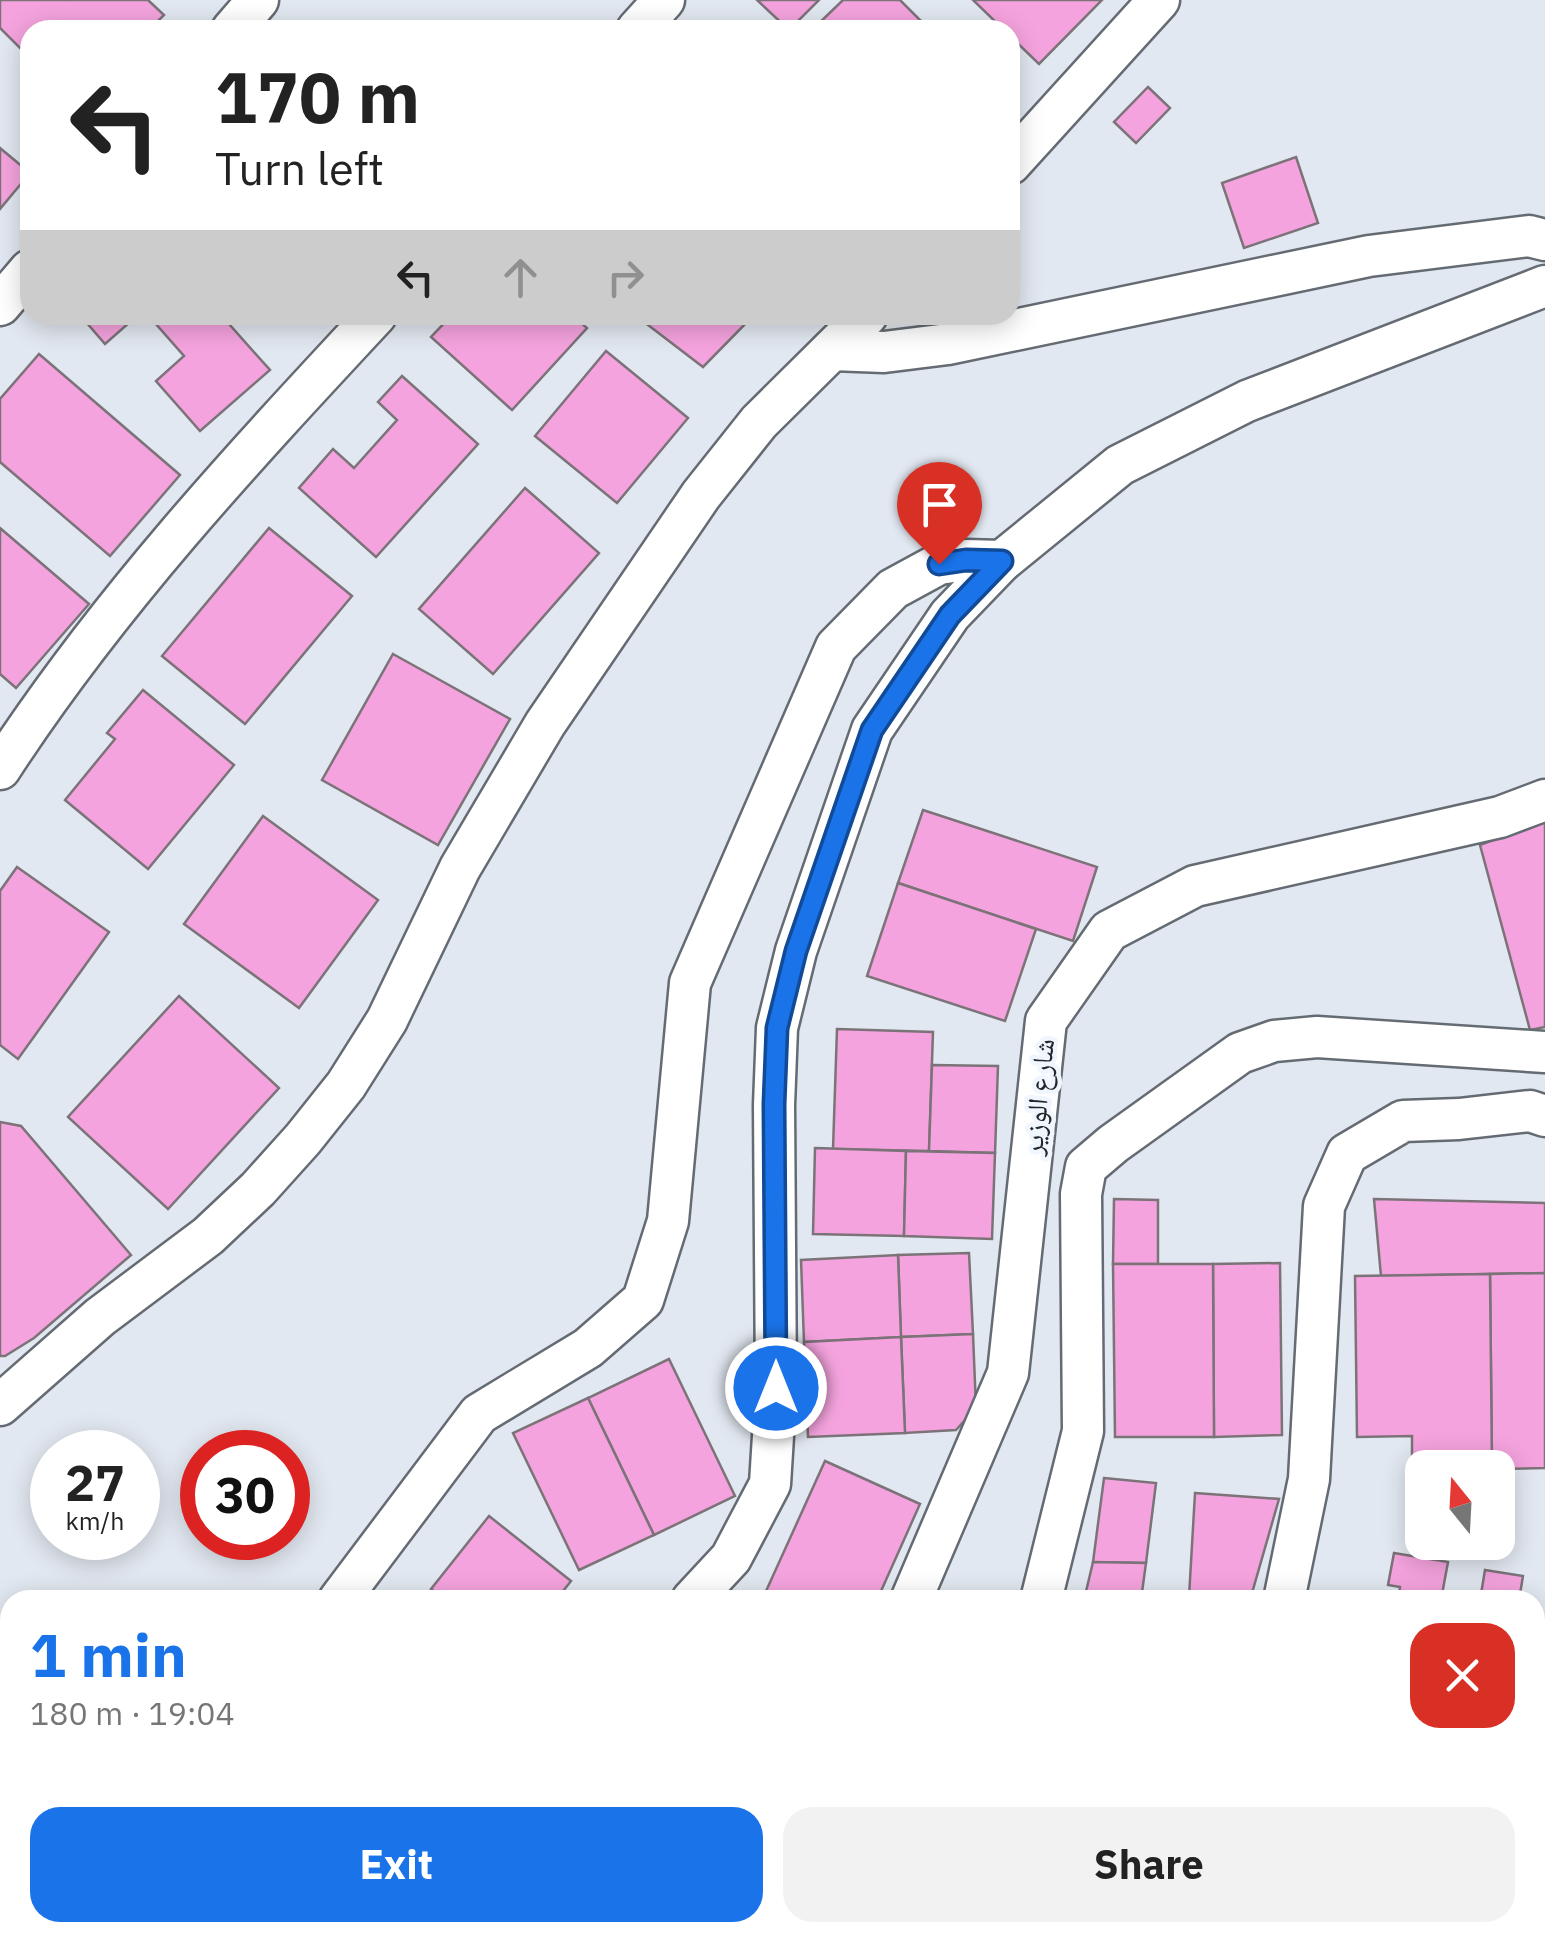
<!DOCTYPE html>
<meta charset="utf-8">
<style>
:root{--surface:#fff;--page:#f2f2f2;--text:#222;--muted:#767676;--accent:#1a73e8}
body{margin:0;font-family:"IBM Plex Sans","Noto Naskh Arabic",sans-serif;background:var(--page);color:var(--text);height:100vh;display:flex;flex-direction:column;font-size:38px;white-space:nowrap}
*{box-sizing:border-box;margin:0}
p{font-size:32px;color:var(--muted)}
.icon{flex:none;width:55px;height:55px;fill:none;stroke:currentColor;stroke-width:2;stroke-linecap:round;stroke-linejoin:round}
.map{position:relative;flex:1;overflow:hidden}
.side{position:absolute;left:0px;top:1590px;width:1545px;height:352px;display:flex;flex-direction:column;background:var(--surface);border-radius:30px 30px 0 0;box-shadow:0 5px 25px #0003}
.side>*{flex:none}
.hud{position:absolute;left:20px;top:20px;width:1000px;height:305px;border-radius:30px;box-shadow:0 5px 25px #0003;background:#fff;color:var(--text);overflow:hidden}
.needle{width:65px;rotate:342deg}
.buttons{position:absolute;left:1405px;top:1450px;display:grid;gap:20px}
.buttons a{display:grid;place-items:center;width:110px;height:110px;border-radius:20px;background:var(--surface);box-shadow:0 5px 25px #0003;font-size:50px}
.speed{position:absolute;left:30px;top:1430px;display:flex;gap:20px;font-size:50px;font-weight:700;text-align:center}
.speed>*{display:grid;place-content:center;width:130px;height:130px;border-radius:50%;background:var(--surface);box-shadow:0 5px 25px #0003;line-height:1}
.speed small{font-size:25px;font-weight:400}
.speed .limit{border:15px solid #d22;background:#fff;color:#111}
.pin{position:absolute;display:grid;place-items:center;width:85px;height:85px;color:#fff;margin:-102px -42px;border-radius:50% 50% 50% 0;rotate:-45deg;box-shadow:0 0 10px #0007}
.pin .icon{rotate:45deg}
.me{position:absolute;width:110px;margin:-55px;rotate:0deg;stroke-linejoin:round;filter:drop-shadow(0 0 8px #0008)}
.turn{display:flex;align-items:center;gap:35px;height:210px;padding:0 30px;font-size:45px}
.turn .icon{width:130px;height:130px;stroke-width:2.5}
.turn b{display:block;font-size:70px;line-height:85px}
.lanes{display:flex;align-items:center;height:95px;padding:0 30px;background:#0003;justify-content:center;gap:50px;direction:ltr}
.lanes .off{opacity:.35}
.round{display:grid;place-items:center;flex:none;width:105px;height:105px;border-radius:30px;background:var(--page)}
.headline{display:flex;align-items:center;justify-content:space-between;height:170px;padding:0 30px}
h1{font-size:60px;font-weight:800;line-height:75px;color:var(--accent)}
.button{display:flex;gap:20px;margin-top:auto;padding:20px 30px}
.button a{flex:1;height:115px;border-radius:30px;background:var(--accent);color:#fff;font-size:40px;font-weight:800;line-height:115px;text-align:center}
.button a+a{background:var(--page);color:var(--text)}
.map>svg:first-child{display:block}
</style>
<div class="map">
<svg width="1545" height="1942" viewBox="0 0 1545 1942">
<rect width="100%" height="100%" fill="#e2e8f1"/>
<g fill="#f5a3de" stroke="#7c7379" stroke-width="2.5">
<path d="M0 0H148L164 15 149 30H30V58L0 28Z"/>
<path d="M757 0H819L789 30Z"/>
<path d="M843 0H900L930 30H815L814 28Z"/>
<path d="M973 0H1102L1039 64 1010 36V30H1004Z"/>
<path d="M1148 87 1170 108 1136 143 1114 122Z"/>
<path d="M0 148 30 173 0 209Z"/>
<path d="M1296 157 1318 223 1244 248 1222 183Z"/>
<path d="M80 315H138L105 344Z"/>
<path d="M148 315H221L270 370 200 431 156 381 184 356Z"/>
<path d="M452 315H572L587 328 512 410 431 337Z"/>
<path d="M635 315H754L703 367Z"/>
<path d="M606 351 688 418 617 503 535 436Z"/>
<path d="M39 354 180 475 110 556 0 462V399Z"/>
<path d="M402 376 478 444 376 557 299 488 333 449 354 468 397 420 378 402Z"/>
<path d="M525 488 599 553 493 674 419 609Z"/>
<path d="M0 528 89 604 16 688 0 674Z"/>
<path d="M269 528 352 596 245 724 162 656Z"/>
<path d="M393 654 510 719 438 845 322 780Z"/>
<path d="M143 690 234 765 148 869 65 800 115 739 107 733Z"/>
<path d="M923 810 1097 867 1073 941 898 883Z"/>
<path d="M263 816 378 900 299 1008 184 924Z"/>
<path d="M1545 820V1027L1530 1030 1480 845Z"/>
<path d="M17 867 109 932 18 1059 0 1045V891Z"/>
<path d="M898 883 1036 929 1005 1021 867 976Z"/>
<path d="M179 996 279 1088 168 1209 68 1117Z"/>
<path d="M837 1029 933 1032 929 1151 833 1149Z"/>
<path d="M932 1065 998 1066 995 1153 929 1151Z"/>
<path d="M0 1122 21 1126 131 1255 34 1338 5 1356H0Z"/>
<path d="M815 1148 906 1151 904 1236 813 1234Z"/>
<path d="M906 1151 995 1153 992 1239 904 1236Z"/>
<path d="M1114 1199 1158 1200V1264H1113Z"/>
<path d="M1374 1199 1545 1203V1273L1381 1276Z"/>
<path d="M969 1253 973 1334 901 1337 898 1255Z"/>
<path d="M898 1255 901 1337 804 1342 801 1260Z"/>
<path d="M1280 1263 1282 1435 1214 1437 1213 1264Z"/>
<path d="M1113 1264H1213L1214 1437H1115Z"/>
<path d="M1545 1273V1468L1498 1469 1492 1468 1490 1274Z"/>
<path d="M1490 1274 1492 1468 1412 1470V1436L1357 1437 1355 1276Z"/>
<path d="M973 1334 976 1408 956 1430 905 1433 901 1337Z"/>
<path d="M901 1337 905 1433 808 1437 804 1342Z"/>
<path d="M669 1359 735 1496 654 1535 588 1398Z"/>
<path d="M588 1398 654 1535 579 1570 513 1433Z"/>
<path d="M825 1461 920 1504 877 1600H762Z"/>
<path d="M1104 1478 1156 1483 1146 1563 1093 1562Z"/>
<path d="M1195 1493 1279 1499 1250 1600 1189 1597Z"/>
<path d="M489 1516 571 1581 556 1600H445L431 1589Z"/>
<path d="M1394 1553 1448 1562 1441 1600 1419 1596 1418 1600H1398L1400 1587 1388 1585Z"/>
<path d="M1093 1562 1146 1563 1141 1600H1084Z"/>
<path d="M1485 1570 1523 1576 1519 1600H1480Z"/>
<path d="M257 1932H293L311 1942H252Z"/>
<path d="M738 1932H808L819 1942H728Z"/>
<path d="M808 1932H909L898 1942H819Z"/>
<path d="M1073 1932H1157L1167 1942H1063Z"/>
<path d="M1157 1932H1258L1248 1942H1167Z"/>
</g>
<g fill="none" stroke-linecap="round" stroke-linejoin="round">
<defs>
<g id="minor">
<path d="M232 30 258 0"/>
<path d="M637 30 664 0"/>
<path d="M1010 164 1159 0"/>
<path d="M0 305 30 270"/>
<path d="M832 350 884 352 948 344 1369 256 1529 236 1545 240"/>
<path d="M1002 561 1120 465 1247 401 1545 286"/>
<path d="M0 769C108 603 241 460 376 315"/>
<path d="M0 1405 100 1317 208 1236 258 1189 303 1139 346 1085 387 1020 460 868 545 724 701 495 759 422 867 315"/>
<path d="M339 1600 479 1414 588 1348 643 1300 668 1221 690 983 836 647 893 589 939 564 966 560 1002 561 950 615 872 730 796 951 777 1028 774 1105 776 1388 770 1484 731 1558 692 1600"/>
<path d="M911 1600 1008 1373 1046 1021 1109 931 1195 886 1500 817 1545 800"/>
<path d="M1041 1600 1083 1431 1081 1194 1086 1167 1113 1144 1240 1053 1274 1041 1317 1037 1545 1052"/>
<path d="M1284 1600 1309 1479 1324 1206 1347 1154 1403 1121 1459 1119 1530 1111 1545 1116"/>
<path d="M1535 1788 1545 1781"/>
<path d="M205 1942 208 1932"/>
<path d="M466 1942 471 1932"/>
<path d="M675 1942 686 1932"/>
<path d="M1035 1942 1052 1932"/>
<path d="M1339 1942 1351 1932"/>
</g>
</defs>
<use href="#minor" stroke="#656b72" stroke-width="45"/>
<use href="#minor" stroke="#fff" stroke-width="40"/>
</g>
<g fill="none" stroke-linecap="round" stroke-linejoin="round">
<defs>
<path id="route" d="M776 1388 774 1104 777 1028 796 951 872 730 950 615 1002 561 966 560 939 564"/>
</defs>
<use href="#route" stroke="#114b97" stroke-width="25"/>
<use href="#route" stroke="#1a73e8" stroke-width="18"/>
</g>
<g text-anchor="middle" stroke-width="9" stroke-linejoin="round" paint-order="stroke">
<g font-size="28" fill="#24272a" stroke="#eff6fe">
<text transform="translate(1038 1097) rotate(-84)" y="10">شارع الوزير</text>
</g>
</g>
</svg>
<div class="buttons">
<a><svg class="needle" viewBox="-14 -14 28 28"><path d="M0-13l5 13h-10z" fill="#e53935"/><path d="M0 13l5-13h-10z" fill="#767676"/></svg></a>
</div>
<div class="speed"><div>27<small>km/h</small></div><div class="limit">30</div></div>
<div class="pin" style="left:939px;top:564px;background:#d93025"><svg class="icon" aria-label="arrive" viewBox="0 0 24 24"><path d="M6 21V4h12l-3 4 3 4H6"/></svg></div>
<svg class="me" style="left:776px;top:1388px" viewBox="-20 -20 40 40"><circle r="17" fill="#1a73e8" stroke="#fff" stroke-width="3"/><path d="M0-11L8 9 0 5-8 9z" fill="#fff"/></svg>
<div class="hud">
<div class="turn"><svg class="icon" aria-label="left" viewBox="0 0 24 24"><path d="M17 20v-9H6M10 6l-5 5 5 5"/></svg><div><b>170 m</b>Turn left</div></div>
<div class="lanes"><svg class="icon" aria-label="left" viewBox="0 0 24 24"><path d="M17 20v-9H6M10 6l-5 5 5 5"/></svg><svg class="icon off" aria-label="ahead" viewBox="0 0 24 24"><path d="M12 20V5M6 11l6-6 6 6"/></svg><svg class="icon off" aria-label="right" viewBox="0 0 24 24"><path d="M7 20v-9h11M14 6l5 5-5 5"/></svg></div>
</div>
<section class="side">
<div class="headline"><div><h1>1 min</h1><p>180 m · 19:04</p></div><a class="round" style="background:#d93025;color:#fff"><svg class="icon" aria-label="close" viewBox="0 0 24 24"><path d="M6 6l12 12M18 6L6 18"/></svg></a></div>
<div class="button"><a>Exit</a><a>Share</a></div>
</section>
</div>
